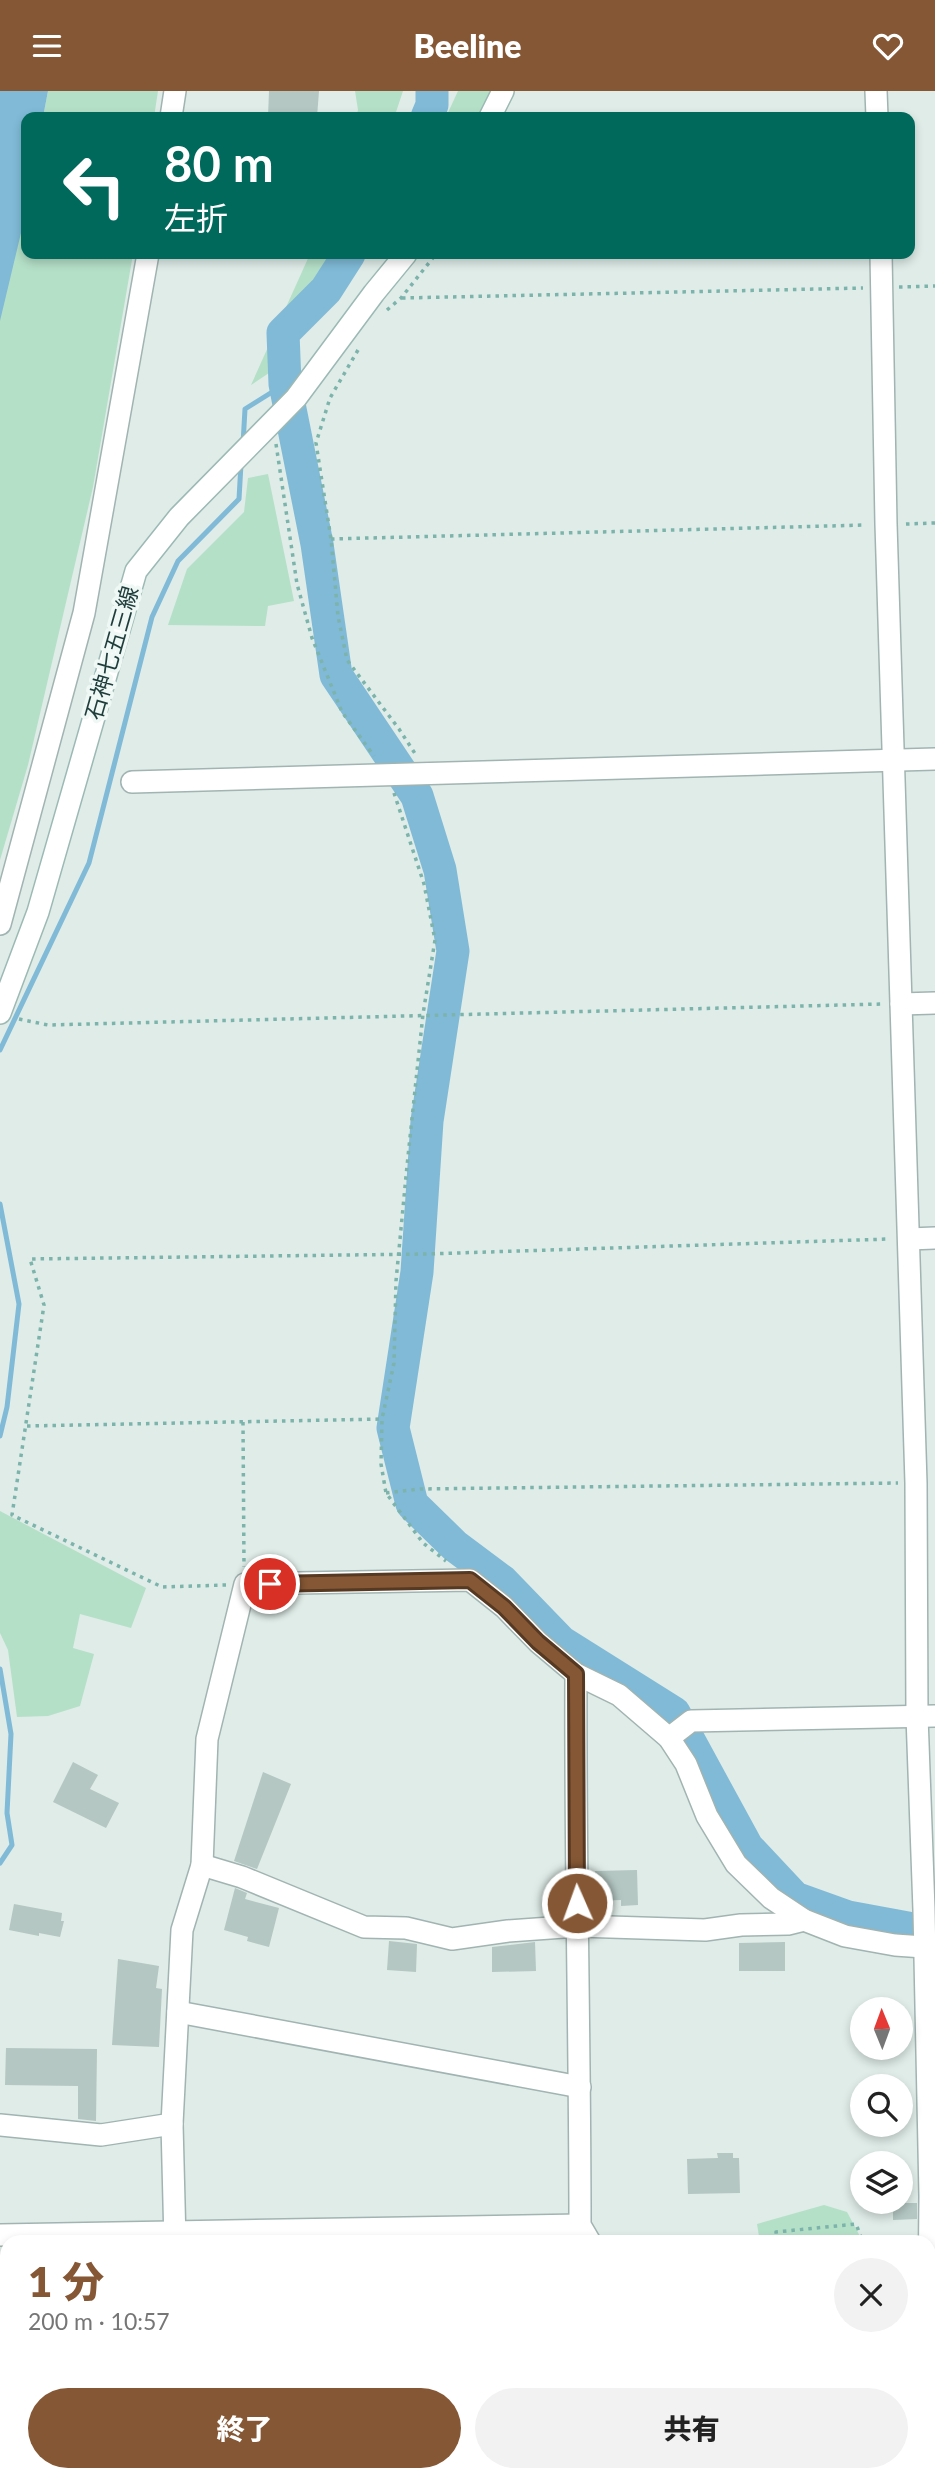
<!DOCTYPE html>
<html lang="ja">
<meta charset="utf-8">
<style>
:root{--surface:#fff;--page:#f2f2f2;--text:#222;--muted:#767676;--accent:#855734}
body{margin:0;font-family:Lato,"Noto Sans JP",sans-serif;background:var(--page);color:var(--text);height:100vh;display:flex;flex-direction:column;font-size:26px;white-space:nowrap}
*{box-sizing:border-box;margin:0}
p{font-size:23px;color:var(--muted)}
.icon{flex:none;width:38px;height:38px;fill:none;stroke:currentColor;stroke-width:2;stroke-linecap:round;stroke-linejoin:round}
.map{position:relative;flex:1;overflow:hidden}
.side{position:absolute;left:0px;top:2144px;width:936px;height:247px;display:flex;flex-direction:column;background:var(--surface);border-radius:21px 21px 0 0;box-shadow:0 4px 10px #0003}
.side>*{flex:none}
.top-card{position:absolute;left:21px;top:21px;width:894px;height:147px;border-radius:14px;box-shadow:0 4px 10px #0003;background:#00695c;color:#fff;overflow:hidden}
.needle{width:46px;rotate:359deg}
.controls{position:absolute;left:850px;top:1906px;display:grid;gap:14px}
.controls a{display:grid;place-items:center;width:63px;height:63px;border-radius:50%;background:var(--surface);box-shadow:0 4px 10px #0003;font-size:35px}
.pin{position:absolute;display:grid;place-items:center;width:60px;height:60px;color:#fff;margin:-30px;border:4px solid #fff;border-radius:50%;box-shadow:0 2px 7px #0007}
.me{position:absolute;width:77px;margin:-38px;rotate:358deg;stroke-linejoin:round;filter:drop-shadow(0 0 5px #0008)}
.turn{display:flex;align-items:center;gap:24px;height:147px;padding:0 28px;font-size:32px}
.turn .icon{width:91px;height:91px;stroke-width:2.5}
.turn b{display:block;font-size:49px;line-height:60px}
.round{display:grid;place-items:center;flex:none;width:74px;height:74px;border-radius:37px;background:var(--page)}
.overview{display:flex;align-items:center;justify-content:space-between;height:119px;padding:0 28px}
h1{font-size:42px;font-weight:800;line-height:52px;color:var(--accent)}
.action{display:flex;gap:14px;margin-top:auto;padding:14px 28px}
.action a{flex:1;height:80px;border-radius:42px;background:var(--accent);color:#fff;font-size:28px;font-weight:800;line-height:80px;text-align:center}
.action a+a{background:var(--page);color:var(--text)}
header{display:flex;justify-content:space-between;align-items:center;height:91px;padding:0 28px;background:var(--accent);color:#fff;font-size:32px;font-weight:800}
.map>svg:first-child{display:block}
</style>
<header><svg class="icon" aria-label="menu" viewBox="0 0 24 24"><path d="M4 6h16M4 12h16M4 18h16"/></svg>Beeline<svg class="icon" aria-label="heart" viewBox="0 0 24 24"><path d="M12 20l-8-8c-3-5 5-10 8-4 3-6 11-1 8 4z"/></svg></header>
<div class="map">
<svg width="935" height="2390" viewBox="0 0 935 2390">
<rect width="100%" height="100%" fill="#dfece8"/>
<g fill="#b5e0c8">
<path d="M48 0H158L154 26H43Z"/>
<path d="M355 0H403L396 21 400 26H356L358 19Z"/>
<path d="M458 0H495L483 26H446Z"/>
<path d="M26 104V163H133L93 396 28 674 0 769V228Z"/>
<path d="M310 163H344L281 274 251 294Z"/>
<path d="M268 383 294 510 268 515 265 535 168 534 187 478 244 421 248 387Z"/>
<path d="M0 1420 146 1497 131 1537 80 1523 73 1557 94 1563 80 1615 48 1625 17 1626 8 1559 0 1542Z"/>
<path d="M824 2114 847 2121 863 2151H760L757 2133Z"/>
</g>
<path fill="#80bad7" d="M0 0H48L43 26H26V121L0 230Z"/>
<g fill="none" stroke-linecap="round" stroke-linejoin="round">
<g stroke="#80bad7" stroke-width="5">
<path d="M243 353 245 318 285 293"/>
<path d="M0 959 89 772 152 526 178 470 239 408 241 373"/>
<path d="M0 1113 19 1213 7 1316 0 1345"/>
<path d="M0 1578 11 1643 7 1722 12 1754 0 1772"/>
</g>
<g stroke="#80bad7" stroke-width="33">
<path d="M427 26 432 14V0"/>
<path d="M349 163 326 199 283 242 285 293 317 453 336 584 417 705 440 779 453 860 427 1030 417 1181 393 1337 412 1413 455 1455 502 1490 561 1551 674 1622 747 1756 795 1807 848 1826 935 1842"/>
</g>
</g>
<g fill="#b4c7c2">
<path d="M269 0H319L317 26H268Z"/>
<path d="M73 1671 98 1684 90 1698 119 1712 106 1737 53 1711Z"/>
<path d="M263 1681 291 1693 257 1778 234 1770Z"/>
<path d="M637 1779 638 1814 621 1815V1809L596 1810 595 1780Z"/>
<path d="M235 1797 247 1802 245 1808 279 1817 269 1856 247 1850 248 1846 224 1839Z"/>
<path d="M14 1813 62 1822 61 1830H64L60 1846 39 1842V1845L9 1839Z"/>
<path d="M389 1850 417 1853 416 1881 387 1879Z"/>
<path d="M535 1851 536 1880 492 1881V1856Z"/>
<path d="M785 1851V1880H739V1852Z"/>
<path d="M118 1868 159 1875 156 1897 162 1898 159 1956 112 1954Z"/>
<path d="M6 1957 97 1958 96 2030 78 2028V1995L5 1994Z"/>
<path d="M717 2062H733V2067H739L740 2102 688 2103 687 2068 718 2067Z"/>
<path d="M893 2112H917V2128L893 2129Z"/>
</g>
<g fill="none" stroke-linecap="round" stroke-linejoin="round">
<defs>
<g id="minor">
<path d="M876 0 877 26"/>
<path d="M171 26 175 0"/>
<path d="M881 163 886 433 916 1392 917 1625 924 1819 930 2105 929 2208"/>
<path d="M132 691 935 668"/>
<path d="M0 833 84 522 148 163"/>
<path d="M901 913 935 912"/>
<path d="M909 1148 935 1147"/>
<path d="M576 1583C575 1767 580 1950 580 2134L590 2151"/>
<path d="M669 1647 691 1630 935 1625"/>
<path d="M202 1774 242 1786 364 1836 406 1837 452 1848 508 1840 578 1835 705 1839 741 1834 788 1833 804 1829"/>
<path d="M178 1921 580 1996"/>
<path d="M0 2034 101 2044 172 2033"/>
<path d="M0 2144 580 2134"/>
<path d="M175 2151 172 2033 182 1839 202 1774 207 1648 245 1493 470 1489 504 1516 538 1551 576 1583 619 1604 669 1647 686 1673 707 1725 736 1773 771 1807 804 1829 845 1845 895 1854 924 1856"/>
<path d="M181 2384 182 2390"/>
<path d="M604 2384 607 2390"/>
<path d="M856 2384 857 2390"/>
<path d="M0 2386 89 2384"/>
</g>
<g id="secondary">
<path d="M490 26 503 0"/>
<path d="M0 922 38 821 136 480 179 426 296 307 374 202 406 163"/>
</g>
</defs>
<use href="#minor" stroke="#a1b4b1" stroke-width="24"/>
<use href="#secondary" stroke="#9cb9b3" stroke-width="24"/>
<g stroke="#7cb3ab" stroke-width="3.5" stroke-dasharray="3.5 5" stroke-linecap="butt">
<path d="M899 196 935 195"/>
<path d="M402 207 863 197"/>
<path d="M387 219 401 207 436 163"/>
<path d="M358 259 330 307 316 352 331 448 338 525 347 569 399 638 416 664"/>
<path d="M276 353 297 493 312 547 342 621 374 665"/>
<path d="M906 433 935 432"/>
<path d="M331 448 866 434"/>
<path d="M394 702 424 793 435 849 423 923 407 1075 396 1190 394 1272 382 1328 381 1373 386 1402 423 1452 446 1470"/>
<path d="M19 928 48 934 882 913"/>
<path d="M243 1331 244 1476"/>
<path d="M27 1335 382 1328"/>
<path d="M386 1402 420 1398 898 1392"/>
<path d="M226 1494 162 1496 12 1424 44 1214 30 1168 426 1163 889 1148"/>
<path d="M777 2151 776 2141 856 2133 863 2151"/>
</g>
<use href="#minor" stroke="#fff" stroke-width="21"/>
<use href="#secondary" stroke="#fff" stroke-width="21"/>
</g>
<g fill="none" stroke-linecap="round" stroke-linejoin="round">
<defs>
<path id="route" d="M270 1493 470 1489 504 1516 538 1551 576 1583 577 1812"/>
</defs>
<use href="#route" stroke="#563922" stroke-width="18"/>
<use href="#route" stroke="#855734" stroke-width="12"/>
</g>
<g text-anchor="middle" stroke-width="7" stroke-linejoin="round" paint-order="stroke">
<g font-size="23" fill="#1e3d3b" stroke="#eff8f5">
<text transform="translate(112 562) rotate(-74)" y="8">石神七五三線</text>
</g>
</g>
</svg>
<div class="controls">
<a><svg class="needle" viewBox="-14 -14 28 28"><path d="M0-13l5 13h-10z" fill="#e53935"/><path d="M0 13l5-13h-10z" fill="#767676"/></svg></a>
<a><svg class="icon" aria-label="search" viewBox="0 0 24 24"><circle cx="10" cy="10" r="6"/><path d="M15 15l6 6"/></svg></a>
<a><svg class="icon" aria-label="layers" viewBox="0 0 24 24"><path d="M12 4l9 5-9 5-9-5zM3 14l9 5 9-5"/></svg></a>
</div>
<div class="pin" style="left:270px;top:1493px;background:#d93025"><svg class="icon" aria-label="arrive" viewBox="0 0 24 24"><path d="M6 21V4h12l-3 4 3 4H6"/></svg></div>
<svg class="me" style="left:577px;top:1812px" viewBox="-20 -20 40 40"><circle r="17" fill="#855734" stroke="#fff" stroke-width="3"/><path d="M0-11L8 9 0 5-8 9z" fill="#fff"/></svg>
<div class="top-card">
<div class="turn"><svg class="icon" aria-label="left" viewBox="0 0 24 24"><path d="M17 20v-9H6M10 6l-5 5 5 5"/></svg><div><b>80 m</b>左折</div></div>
</div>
<section class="side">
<div class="overview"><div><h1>1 分</h1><p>200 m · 10:57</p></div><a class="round"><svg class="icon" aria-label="close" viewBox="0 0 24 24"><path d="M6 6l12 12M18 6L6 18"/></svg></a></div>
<div class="action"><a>終了</a><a>共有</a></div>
</section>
</div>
